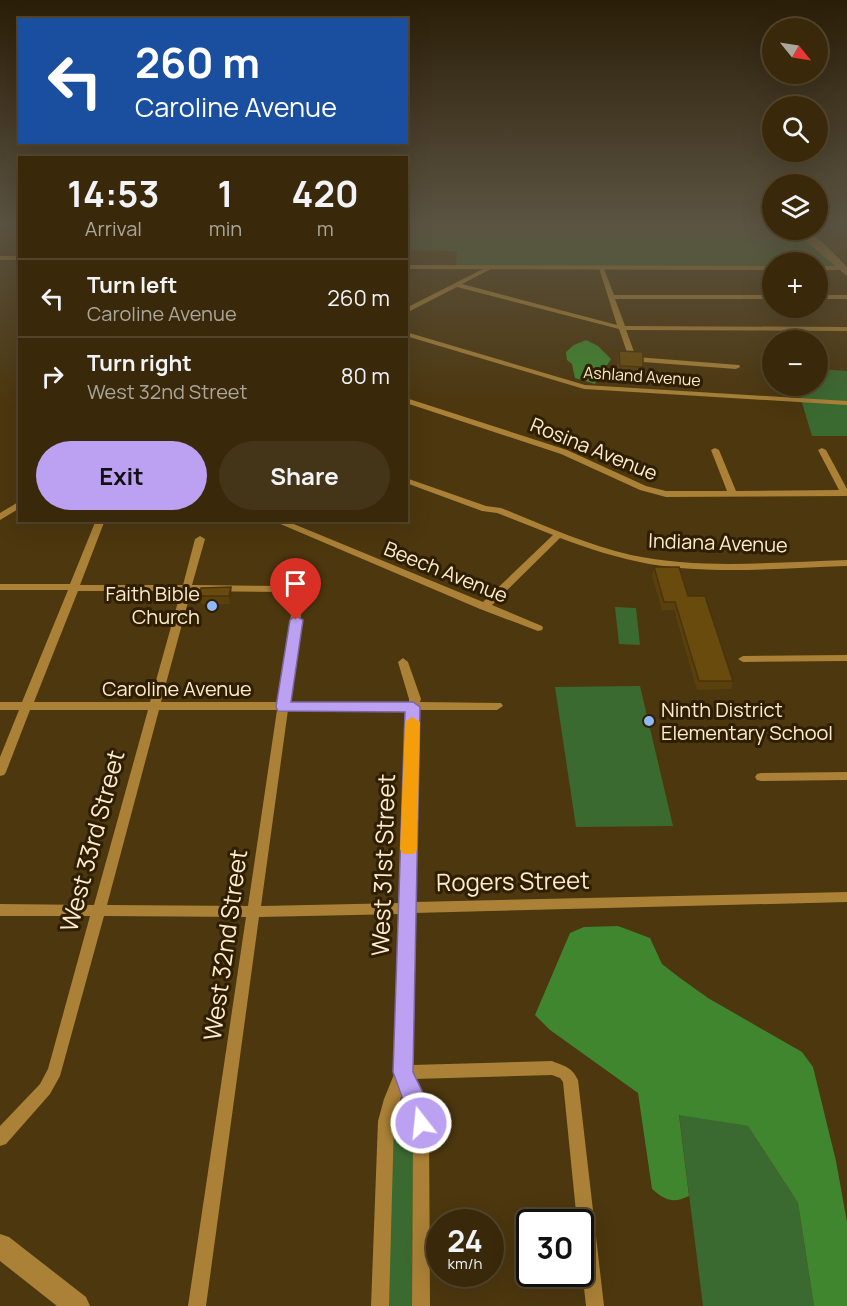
<!DOCTYPE html>
<meta charset="utf-8">
<style>
:root{--surface:#39290a;--page:#443518;--text:#f1f3f6;--muted:#aba69c;--line:#53452b;--accent:#bca0f2}
body{margin:0;font-family:Manrope,sans-serif;background:var(--page);color:var(--text);height:100vh;display:flex;flex-direction:column;font-size:22px;white-space:nowrap}
*{box-sizing:border-box;margin:0}
p{font-size:20px;color:var(--muted)}
.icon{flex:none;width:33px;height:33px;fill:none;stroke:currentColor;stroke-width:2;stroke-linecap:round;stroke-linejoin:round}
.map{position:relative;flex:1;overflow:hidden}
.details{position:absolute;left:18px;top:156px;width:390px;height:366px;display:flex;flex-direction:column;background:var(--surface);border-radius:0px;box-shadow:0 6px 24px #0002,0 0 0 2px var(--line)}
.details>*{flex:none}
.guide{position:absolute;left:18px;top:18px;width:390px;height:126px;border-radius:0px;box-shadow:0 6px 24px #0002,0 0 0 2px var(--line);background:#1a4fa0;color:#fff;overflow:hidden}
.needle{width:39px;rotate:120deg}
.fabs{position:absolute;left:762px;top:18px;display:grid;gap:12px}
.fabs a{display:grid;place-items:center;width:66px;height:66px;border-radius:50%;background:var(--surface);box-shadow:0 6px 24px #0002,0 0 0 2px var(--line);font-size:30px}
.speed{position:absolute;left:426px;top:1209px;display:flex;gap:12px;font-size:30px;font-weight:700;text-align:center}
.speed>*{display:grid;place-content:center;width:78px;height:78px;border-radius:50%;background:var(--surface);box-shadow:0 6px 24px #0002,0 0 0 2px var(--line);line-height:1}
.speed small{font-size:15px;font-weight:400}
.speed .limit{border:3px solid #111;border-radius:9px;background:#fff;color:#111}
.pin{position:absolute;display:grid;place-items:center;width:51px;height:51px;color:#fff;margin:-62px -26px;border-radius:50% 50% 50% 0;rotate:-45deg;box-shadow:0 0 6px #0007}
.pin .icon{rotate:45deg}
.me{position:absolute;width:66px;margin:-33px;rotate:344deg;stroke-linejoin:round;filter:drop-shadow(0 0 4px #0008)}
.turn{display:flex;align-items:center;gap:21px;height:126px;padding:0 18px;font-size:27px}
.turn .icon{width:78px;height:78px;stroke-width:2.5}
.turn b{display:block;font-size:42px;line-height:51px}
.eta{display:flex;justify-content:space-evenly;align-items:center;height:102px;text-align:center}
.eta b{font-size:36px;font-weight:700;line-height:42px}
.cta{display:flex;gap:12px;margin-top:auto;padding:12px 18px}
.cta a{flex:1;height:69px;border-radius:36px;background:var(--accent);color:#111;font-size:24px;font-weight:700;line-height:69px;text-align:center}
.cta a+a{background:var(--page);color:var(--text)}
ul{padding:0;list-style:none}
li{display:flex;align-items:center;gap:18px;height:78px;padding:0 18px;border-top:2px solid var(--line)}
li div{flex:1}
li b{display:block;font-size:22px}
li em{font-style:normal}
.map>svg:first-child{display:block}
</style>
<div class="map">
<svg width="847" height="1306" viewBox="0 0 847 1306">
<rect width="100%" height="100%" fill="#4c370e"/>
<g fill="#3b6a31">
<path d="M407 222H772V230H798L842 268H818V262H772V268H456L457 251 407 250Z"/>
<path d="M818 369 847 371V436H812L797 386H818Z"/>
<path d="M615 607 636 608 640 645 619 644Z"/>
<path d="M640 686 673 826 576 827 555 687Z"/>
<path d="M679 1114 748 1126 798 1203 814 1306H703Z"/>
<path d="M402 1116 413 1122 412 1306H387L393 1123Z"/>
</g>
<g fill="#3f862e">
<path d="M586 340 598 346 611 359 595 384 575 378 572 364 567 360 566 352 574 345Z"/>
<path d="M618 926 650 938 662 964 680 978 708 998 802 1052 813 1067 836 1161 847 1222V1306H814L798 1203 748 1126 679 1115 689 1196C673 1204 665 1200 652 1189L638 1093 550 1030 535 1015 570 933 584 927Z"/>
</g>
<g fill="none" stroke-linecap="round" stroke-linejoin="round">
<g fill="#aa8136" fill-rule="evenodd">
<path d="M487 267 490 269 489 270 462 284 617 325 599 268 604 269 614 295H772V299H615L625 326 847 327V331L626 330 636 357 739 365 740 367 736 369 630 361 619 329 457 287 406 313V308Z"/>
<rect x="818" y="295" width="29" height="4"/>
<path d="M406 332 585 385 847 401V405L584 389 406 336Z"/>
<path d="M406 398 567 450 646 486 666 491H727L711 450 715 448 719 450 736 491 839 490 818 450 822 448 826 450 847 489V496L666 497 640 490 561 454 406 403Z"/>
<path d="M406 478 486 506 501 508C544 525 586 545 631 555 702 570 775 562 847 560V566C781 568 714 575 649 564 618 558 589 549 560 538L492 605 542 626 543 628 542 630 538 631 480 609 271 520H284L483 602 553 535 497 513 482 511 406 483Z"/>
<path d="M20 501V508L0 520V513Z"/>
<path d="M96 520H105L80 585H183L195 539 200 536 205 539 192 585 288 586 302 591 304 593 289 702H409V699L398 662 403 658 408 662 421 699 420 702 501 703 503 706 497 710H418L414 902 847 892V902L414 913 411 1065 552 1061C564 1066 572 1067 578 1080L604 1306H586L580 1252V1222H577L563 1082 560 1078 552 1075 414 1079 422 1097 429 1123 430 1306H412L413 1123 403 1090 394 1121 389 1306H371L378 1121 384 1099 395 1072 401 914 259 917 206 1306H188L246 917 104 916 60 1076 50 1094 6 1144 0 1146V1126L40 1084 48 1069 90 916H0V904L94 905 148 710H30L6 772 4 775 0 776V757L19 710H0V702H22L68 590H0V584H70ZM78 591H181L150 702H34ZM191 591 287 592 294 595 278 702H161ZM159 710H277L248 906 107 905ZM288 710H407L401 903 261 906Z"/>
<path d="M847 655V661L743 662 738 659 743 656Z"/>
<path d="M847 772V780L761 781 757 780 755 777 757 774 761 773Z"/>
</g>
<g fill="#aa8136" fill-rule="evenodd">
<rect x="0" y="256" width="20" height="4"/>
<path d="M406 265 772 266V270L406 269Z"/>
<path d="M818 266H842L846 268 842 270H818Z"/>
</g>
<path fill="#aa8136" fill-rule="evenodd" d="M0 1234 9 1237 86 1297 90 1306H57L0 1261Z"/>
<path fill="#a57e37" fill-rule="evenodd" d="M793 230C814 228 833 253 847 267V276Z"/>
</g>
<g fill="#5a400c">
<path d="M619 351 643 367 641 382 618 381 617 366Z"/>
<path d="M654 567 688 596 733 681 731 689 697 690 674 610H662L652 576Z"/>
<path d="M199 596H232L230 604H201Z"/>
</g>
<path fill="#4a340a" d="M231 587 232 596 230 604 229 596Z"/>
<g fill="#694b0e" stroke="#4a340a" stroke-width="1.5">
<path d="M619 351 643 352V367L620 366Z"/>
<path d="M654 567H679L688 596H705L733 681H699L675 602H664Z"/>
<path d="M231 587 229 596H199L201 588Z"/>
</g>
<linearGradient id="sky" x2="0" y2="1"><stop stop-color="#2a1e08"/><stop offset="0.55" stop-color="#5b5341"/><stop offset="1" stop-color="#5b5341" stop-opacity="0"/></linearGradient>
<rect width="847" height="405" fill="url(#sky)"/>
<path fill="#bca0f2" stroke="#7a689d" stroke-width="1.5" d="M296 616 303 620 291 702H413L420 707 413 1072C420 1088 436 1113 429 1130L421 1133 414 1130 393 1072 405 712 278 711 276 707 290 620Z"/>
<path fill="#f59e0b" d="M412 717 420 722 417 849 414 854H403L400 849 405 722Z"/>
<g fill="#8fb8fd" stroke="#2f1e00" stroke-width="2">
<circle cx="212" cy="606" r="6"/>
<circle cx="649" cy="721" r="6"/>
</g>
<g text-anchor="middle" stroke-width="6" stroke-linejoin="round" paint-order="stroke">
<g font-size="16" fill="#fdeccf" stroke="#2f1e00">
<text transform="translate(642 376) rotate(4)" y="6">Ashland Avenue</text>
</g>
<g font-size="20" fill="#fdeccf" stroke="#2f1e00">
<text transform="translate(594 449) rotate(22)" y="7">Rosina Avenue</text>
<text transform="translate(718 543) rotate(2)" y="7">Indiana Avenue</text>
<text transform="translate(446 572) rotate(22)" y="7">Beech Avenue</text>
<text x="177" y="696">Caroline Avenue</text>
</g>
<g font-size="20" fill="#fdeccf" stroke="#2f1e00" text-anchor="end">
<text x="200" y="601">Faith Bible<tspan x="200" dy="23">Church</tspan></text>
<text x="661" y="717" text-anchor="start">Ninth District<tspan x="661" dy="23">Elementary School</tspan></text>
</g>
<g font-size="24" fill="#fdeccf" stroke="#2f1e00">
<text transform="translate(93 841) rotate(-75)" y="8">West 33rd Street</text>
<text transform="translate(384 865) rotate(-88)" y="8">West 31st Street</text>
<text transform="translate(513 882) rotate(-1)" y="8">Rogers Street</text>
<text transform="translate(226 945) rotate(-82)" y="8">West 32nd Street</text>
</g>
</g>
</svg>
<div class="fabs">
<a><svg class="needle" viewBox="-14 -14 28 28"><path d="M0-13l5 13h-10z" fill="#e53935"/><path d="M0 13l5-13h-10z" fill="#aba69c"/></svg></a>
<a><svg class="icon" aria-label="search" viewBox="0 0 24 24"><circle cx="10" cy="10" r="6"/><path d="M15 15l6 6"/></svg></a>
<a><svg class="icon" aria-label="layers" viewBox="0 0 24 24"><path d="M12 4l9 5-9 5-9-5zM3 14l9 5 9-5"/></svg></a>
<a>+</a>
<a>−</a>
</div>
<div class="speed"><div>24<small>km/h</small></div><div class="limit">30</div></div>
<div class="pin" style="left:296px;top:620px;background:#d93025"><svg class="icon" aria-label="arrive" viewBox="0 0 24 24"><path d="M6 21V4h12l-3 4 3 4H6"/></svg></div>
<svg class="me" style="left:421px;top:1123px" viewBox="-20 -20 40 40"><circle r="17" fill="#bca0f2" stroke="#fff" stroke-width="3"/><path d="M0-11L8 9 0 5-8 9z" fill="#fff"/></svg>
<div class="guide">
<div class="turn"><svg class="icon" aria-label="left" viewBox="0 0 24 24"><path d="M17 20v-9H6M10 6l-5 5 5 5"/></svg><div><b>260 m</b>Caroline Avenue</div></div>
</div>
<section class="details">
<div class="eta">
<div><b>14:53</b><p>Arrival</p></div>
<div><b>1</b><p>min</p></div>
<div><b>420</b><p>m</p></div>
</div>
<ul>
<li><svg class="icon" aria-label="left" viewBox="0 0 24 24"><path d="M17 20v-9H6M10 6l-5 5 5 5"/></svg><div><b>Turn left</b><p>Caroline Avenue</p></div><em>260 m</em></li>
<li><svg class="icon" aria-label="right" viewBox="0 0 24 24"><path d="M7 20v-9h11M14 6l5 5-5 5"/></svg><div><b>Turn right</b><p>West 32nd Street</p></div><em>80 m</em></li>
</ul>
<div class="cta"><a>Exit</a><a>Share</a></div>
</section>
</div>
